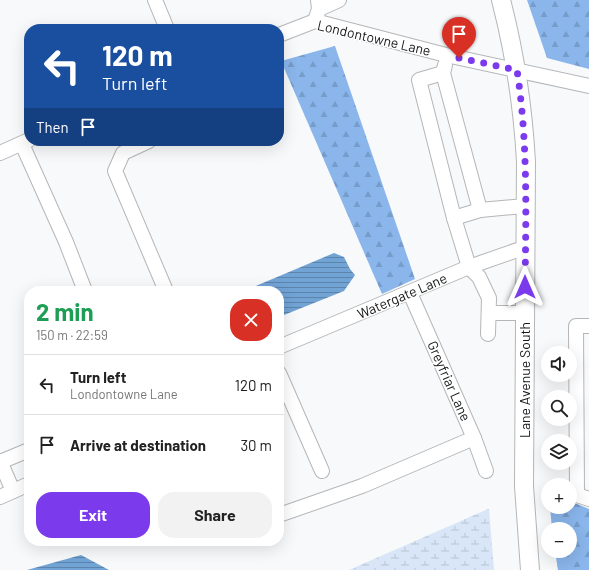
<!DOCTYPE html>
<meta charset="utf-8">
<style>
:root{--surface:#fff;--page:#f2f2f2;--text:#222;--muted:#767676;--line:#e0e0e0;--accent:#7c3aed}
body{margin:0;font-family:Barlow,sans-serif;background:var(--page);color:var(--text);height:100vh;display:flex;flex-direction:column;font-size:15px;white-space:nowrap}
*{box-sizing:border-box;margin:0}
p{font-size:13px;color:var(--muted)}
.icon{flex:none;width:22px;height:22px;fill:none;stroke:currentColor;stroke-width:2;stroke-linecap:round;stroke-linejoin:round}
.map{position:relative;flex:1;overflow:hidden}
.sheet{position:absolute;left:24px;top:286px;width:260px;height:260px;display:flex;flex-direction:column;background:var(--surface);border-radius:16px;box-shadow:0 4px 16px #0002}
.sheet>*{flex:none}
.hud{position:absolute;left:24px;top:24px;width:260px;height:122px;border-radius:16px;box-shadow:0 4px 16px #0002;background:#1a4fa0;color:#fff;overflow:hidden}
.fabs{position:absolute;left:541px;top:346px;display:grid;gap:8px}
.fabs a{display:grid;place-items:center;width:36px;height:36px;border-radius:50%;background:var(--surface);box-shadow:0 4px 16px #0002;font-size:20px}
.pin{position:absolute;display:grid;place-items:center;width:34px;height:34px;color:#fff;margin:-41px -17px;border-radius:50% 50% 50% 0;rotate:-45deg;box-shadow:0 0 4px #0007}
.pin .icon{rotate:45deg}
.me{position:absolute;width:44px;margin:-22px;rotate:0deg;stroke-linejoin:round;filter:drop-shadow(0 0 3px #0008)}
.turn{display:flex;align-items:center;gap:14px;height:84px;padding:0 12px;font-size:18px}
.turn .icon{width:52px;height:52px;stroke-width:2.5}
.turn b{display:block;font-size:28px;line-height:34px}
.then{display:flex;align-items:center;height:38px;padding:0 12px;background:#0003;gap:8px;font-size:15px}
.round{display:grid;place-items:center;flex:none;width:42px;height:42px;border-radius:16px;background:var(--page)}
.overview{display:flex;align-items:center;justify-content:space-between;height:68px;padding:0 12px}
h1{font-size:24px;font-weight:700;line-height:30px;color:#1e9e55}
.cta{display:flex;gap:8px;margin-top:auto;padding:8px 12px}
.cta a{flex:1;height:46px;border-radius:16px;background:var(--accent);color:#fff;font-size:16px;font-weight:700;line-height:46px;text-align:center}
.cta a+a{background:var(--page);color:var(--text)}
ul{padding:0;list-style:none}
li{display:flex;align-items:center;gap:12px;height:60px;padding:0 12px;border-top:1px solid var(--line)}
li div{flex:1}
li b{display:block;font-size:15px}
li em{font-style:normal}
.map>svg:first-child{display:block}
</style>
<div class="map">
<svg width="589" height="570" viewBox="0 0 589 570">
<defs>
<pattern id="forest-firs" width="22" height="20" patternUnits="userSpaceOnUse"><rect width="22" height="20" fill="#8ab6ec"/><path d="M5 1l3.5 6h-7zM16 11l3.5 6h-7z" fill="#769cca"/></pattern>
<pattern id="wetland-marsh" width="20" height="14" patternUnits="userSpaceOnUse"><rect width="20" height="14" fill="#d8e6f7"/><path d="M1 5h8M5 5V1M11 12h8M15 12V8" fill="none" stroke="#b9c5d3"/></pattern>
<pattern id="water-rules" width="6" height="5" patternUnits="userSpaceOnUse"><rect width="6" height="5" fill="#71a3d5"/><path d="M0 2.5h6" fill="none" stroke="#5c84ac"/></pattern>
</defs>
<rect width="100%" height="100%" fill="#f8f9fb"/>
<g fill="url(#forest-firs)">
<path d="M527 0H589V69L547 58Z"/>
<path d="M335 46 415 279 382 294 281 61Z"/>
<path d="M570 501 589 509V570H558L555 551H570V529H552L550 507H570Z"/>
</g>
<path fill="url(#wetland-marsh)" d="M489 509 494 570H349L488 509Z"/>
<g fill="url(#water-rules)">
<path d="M334 253 344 257 350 269 355 275 344 291 279 317V291H244Z"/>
<path d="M81 555 109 570H27Z"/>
</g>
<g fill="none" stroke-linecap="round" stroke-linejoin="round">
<defs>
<g id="minor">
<path d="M155 0 167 29"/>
<path d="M319 9 339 0"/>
<path d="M315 21 319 9 318 0"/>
<path d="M279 35 315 21 446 55 589 86"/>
<path d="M445 65 443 73 480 210"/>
<path d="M443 73 419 80 454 218 469 267 479 277 489 298 488 334"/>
<path d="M149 141 123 153 115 171 166 291"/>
<path d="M22 144 66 242 85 291"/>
<path d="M0 153 29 140"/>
<path d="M454 218 480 210 525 206"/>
<path d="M410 293 474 438 486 471"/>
<path d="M489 313H525"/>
<path d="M589 326H576L577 495 589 499"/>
<path d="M279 347 469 267 526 247"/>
<path d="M279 373 322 471"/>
<path d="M0 461 13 491"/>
<path d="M0 462 29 450"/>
<path d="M0 497 29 484"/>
<path d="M279 515 362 486 474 438"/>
</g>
<path id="major" d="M501 0C515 54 523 107 526 162L524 486 530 570"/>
</defs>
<use href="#minor" stroke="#b4b6b8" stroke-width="16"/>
<use href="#major" stroke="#b4b6b8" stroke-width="20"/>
<use href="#minor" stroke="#fff" stroke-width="14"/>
<use href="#major" stroke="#fff" stroke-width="18"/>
</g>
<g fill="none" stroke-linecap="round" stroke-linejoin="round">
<path stroke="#7c3aed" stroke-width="7" stroke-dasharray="0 12.6" d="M459 58 517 70C528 142 526 214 525 287"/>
</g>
<g text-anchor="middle" stroke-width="3" stroke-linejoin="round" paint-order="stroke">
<g font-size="14" fill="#171819" stroke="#fff">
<text transform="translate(374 38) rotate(13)" y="5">Londontowne Lane</text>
<text transform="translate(402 296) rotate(-23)" y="5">Watergate Lane</text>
<text transform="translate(525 380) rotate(-90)" y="5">Lane Avenue South</text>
<text transform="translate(449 381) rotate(66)" y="5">Greyfriar Lane</text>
</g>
</g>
</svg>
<div class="fabs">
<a><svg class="icon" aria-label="sound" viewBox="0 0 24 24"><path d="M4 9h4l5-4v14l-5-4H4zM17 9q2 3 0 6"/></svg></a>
<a><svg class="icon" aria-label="search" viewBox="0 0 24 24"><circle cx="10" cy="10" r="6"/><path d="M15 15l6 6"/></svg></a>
<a><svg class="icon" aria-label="layers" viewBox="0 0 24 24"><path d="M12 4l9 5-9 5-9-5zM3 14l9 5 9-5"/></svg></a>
<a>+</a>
<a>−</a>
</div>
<div class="pin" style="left:459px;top:58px;background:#d93025"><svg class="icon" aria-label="arrive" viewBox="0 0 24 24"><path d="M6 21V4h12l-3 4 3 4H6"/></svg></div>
<svg class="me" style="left:525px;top:287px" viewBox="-20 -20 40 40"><path d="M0-17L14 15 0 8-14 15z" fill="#7c3aed" stroke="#fff" stroke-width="4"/></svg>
<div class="hud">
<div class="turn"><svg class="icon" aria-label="left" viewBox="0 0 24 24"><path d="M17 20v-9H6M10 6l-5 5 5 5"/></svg><div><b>120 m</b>Turn left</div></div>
<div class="then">Then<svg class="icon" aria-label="arrive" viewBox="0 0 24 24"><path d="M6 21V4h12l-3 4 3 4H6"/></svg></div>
</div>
<section class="sheet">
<div class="overview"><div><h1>2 min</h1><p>150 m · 22:59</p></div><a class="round" style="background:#d93025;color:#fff"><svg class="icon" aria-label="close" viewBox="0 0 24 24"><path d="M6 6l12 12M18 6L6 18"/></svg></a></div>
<ul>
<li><svg class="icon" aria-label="left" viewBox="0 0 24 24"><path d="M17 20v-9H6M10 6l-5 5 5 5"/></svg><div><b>Turn left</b><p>Londontowne Lane</p></div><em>120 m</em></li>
<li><svg class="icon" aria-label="arrive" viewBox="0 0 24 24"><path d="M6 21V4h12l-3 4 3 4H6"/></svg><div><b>Arrive at destination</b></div><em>30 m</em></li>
</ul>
<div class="cta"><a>Exit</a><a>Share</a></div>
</section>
</div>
